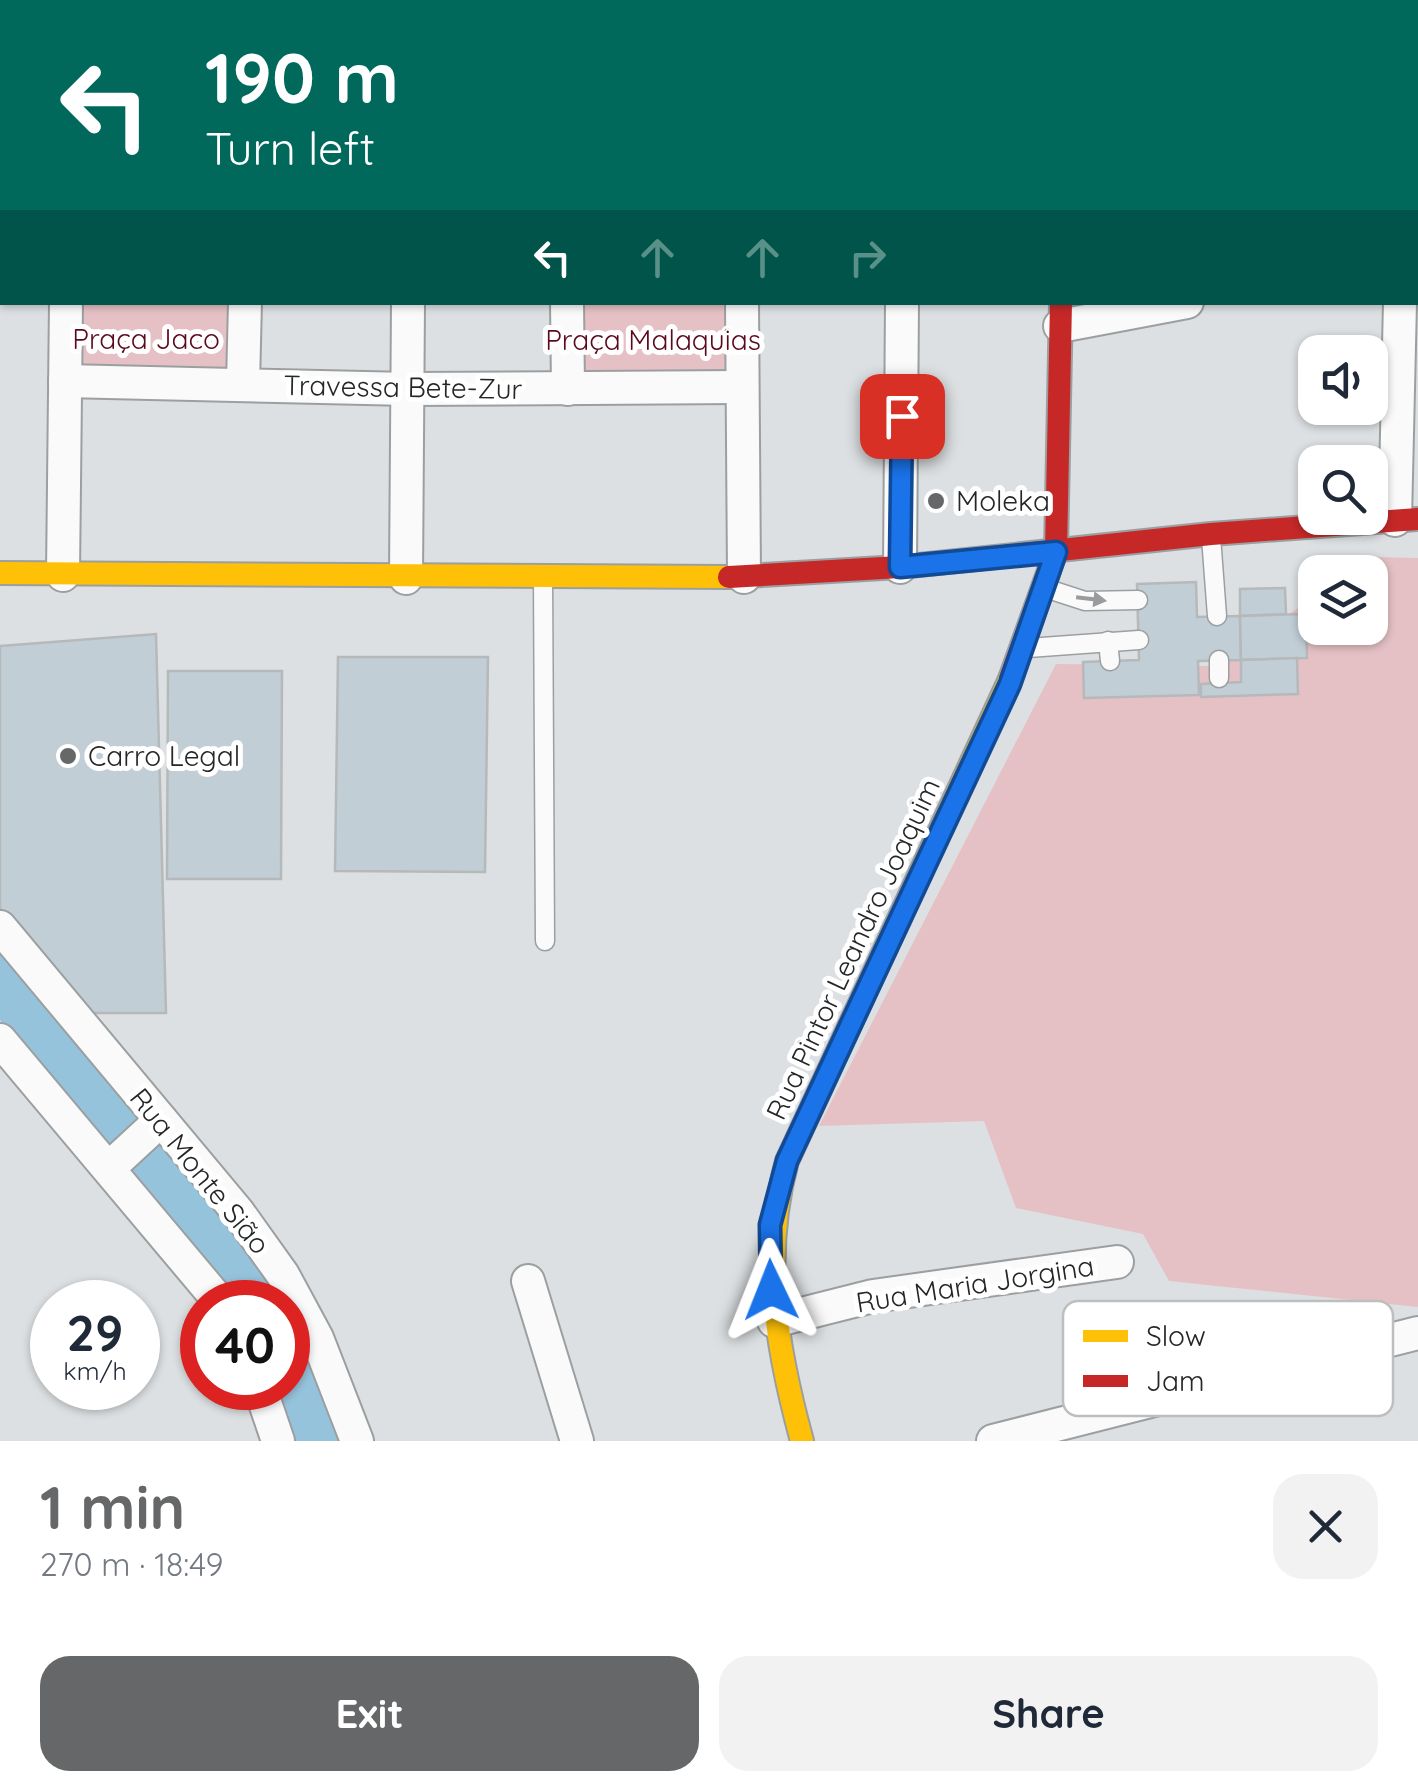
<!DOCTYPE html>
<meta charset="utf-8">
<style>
:root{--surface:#fff;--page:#f2f2f3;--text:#1f2937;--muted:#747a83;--accent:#656768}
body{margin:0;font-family:Quicksand,sans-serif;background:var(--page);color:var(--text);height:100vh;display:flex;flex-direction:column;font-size:38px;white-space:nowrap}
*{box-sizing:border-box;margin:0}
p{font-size:32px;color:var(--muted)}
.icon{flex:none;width:55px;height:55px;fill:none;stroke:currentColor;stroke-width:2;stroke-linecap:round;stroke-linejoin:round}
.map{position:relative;height:1441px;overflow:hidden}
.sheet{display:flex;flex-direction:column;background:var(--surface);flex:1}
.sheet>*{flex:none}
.banner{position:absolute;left:0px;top:0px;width:1420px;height:305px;box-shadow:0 2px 8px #0004;background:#00695c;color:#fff;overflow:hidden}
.fabs{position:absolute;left:1298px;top:335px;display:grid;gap:20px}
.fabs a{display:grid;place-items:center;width:90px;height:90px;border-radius:20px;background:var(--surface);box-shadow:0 2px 8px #0004;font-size:50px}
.speed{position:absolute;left:30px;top:1280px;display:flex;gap:20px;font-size:50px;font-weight:700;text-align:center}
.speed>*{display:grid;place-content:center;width:130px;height:130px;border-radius:50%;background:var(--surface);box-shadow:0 2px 8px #0004;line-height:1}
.speed small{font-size:25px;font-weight:400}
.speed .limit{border:15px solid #d22;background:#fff;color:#111}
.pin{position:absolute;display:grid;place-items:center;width:85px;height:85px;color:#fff;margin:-42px;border-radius:20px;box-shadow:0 5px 15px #0006}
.me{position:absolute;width:110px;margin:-55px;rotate:358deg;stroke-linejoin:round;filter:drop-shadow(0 0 8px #0008)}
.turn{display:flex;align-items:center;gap:35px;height:210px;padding:0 40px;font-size:45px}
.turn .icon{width:130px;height:130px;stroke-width:2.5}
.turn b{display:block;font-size:70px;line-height:85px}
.lanes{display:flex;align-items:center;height:95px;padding:0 40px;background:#0003;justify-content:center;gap:50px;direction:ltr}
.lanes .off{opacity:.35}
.round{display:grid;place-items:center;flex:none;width:105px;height:105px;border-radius:30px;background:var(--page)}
.headline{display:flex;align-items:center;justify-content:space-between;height:170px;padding:0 40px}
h1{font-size:60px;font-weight:800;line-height:75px;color:var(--accent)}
.action{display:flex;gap:20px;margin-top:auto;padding:20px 40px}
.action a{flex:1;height:115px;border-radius:30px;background:var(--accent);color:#fff;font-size:40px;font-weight:800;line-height:115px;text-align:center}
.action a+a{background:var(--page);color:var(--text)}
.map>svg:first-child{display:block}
</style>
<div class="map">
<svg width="1418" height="1441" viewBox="0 0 1418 1441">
<rect width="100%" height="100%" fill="#dde0e2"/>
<g fill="#e5c1c5">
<path d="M60 303H234L233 376 58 374Z"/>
<path d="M574 303H733L732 378 573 376Z"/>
<path d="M1375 557 1418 558V1307L1169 1281 1143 1234 1016 1208 984 1121 819 1126 1056 664 1210 666 1315 597V628H1370V572H1352Z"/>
</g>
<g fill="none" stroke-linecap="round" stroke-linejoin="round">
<g stroke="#96c3dc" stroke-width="52">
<path d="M0 980 211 1230 259 1302"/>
<path d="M288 1373 313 1441"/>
</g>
</g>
<g fill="#c1ced5" stroke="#b6b9ba" stroke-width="2.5">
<path d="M1196 582 1197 617 1240 616 1241 660 1198 661 1199 695 1084 698 1083 662 1139 660 1137 584Z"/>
<path d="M1285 588 1286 614 1240 616V589Z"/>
<path d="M1306 614 1307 658 1241 660 1240 616Z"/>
<path d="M156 634 166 1013H86L0 918V646Z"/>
<path d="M338 657H488L485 872 335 871Z"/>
<path d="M1297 658 1298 694 1201 697V684L1241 682V660Z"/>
<path d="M168 671H282L281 879H167Z"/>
</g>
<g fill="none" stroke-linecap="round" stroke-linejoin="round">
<defs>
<g id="lane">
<path d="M1211 537 1217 616"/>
<path d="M543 577 545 941"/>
<path d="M1045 588 1085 601 1138 600"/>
<path d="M1108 641 1110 661"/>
<path d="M1028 648 1139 640"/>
<path d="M1219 678V660"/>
</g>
<g id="street">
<path d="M566 0V2"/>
<path d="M1241 0V2"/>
<path d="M248 2V0"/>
<path d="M408 2V0"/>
<path d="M904 2V0"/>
<path d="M1405 2V0"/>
<path d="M0 38H2"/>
<path d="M0 200H2"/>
<path d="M567 302 568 389"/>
<path d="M742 302 744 577"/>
<path d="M1060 326 1187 302"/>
<path d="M65 381 409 389 741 387"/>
<path d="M243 384 245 302"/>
<path d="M1395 520 1400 302"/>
<path d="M900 567 902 302"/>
<path d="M63 575 66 302"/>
<path d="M406 578 408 302"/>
<path d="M0 927 238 1212 283 1275 317 1338 357 1441"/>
<path d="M0 1040 220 1302"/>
<path d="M109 1168 161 1120"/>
<path d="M528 1281 577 1441"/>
<path d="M774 1321 873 1296 1117 1262"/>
<path d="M260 1388 278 1441"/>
<path d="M993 1441 1418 1333"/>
</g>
<g id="slow">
<path d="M0 573 729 577"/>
<path d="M802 1441C776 1346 761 1258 787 1161L1010 679"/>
</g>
<g id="jam">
<path d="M729 577 900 567 1211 534 1418 519"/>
<path d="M1010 679 1056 551 1061 302"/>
</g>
</defs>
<use href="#lane" stroke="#9c9fa0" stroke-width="21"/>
<use href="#street" stroke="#9c9fa0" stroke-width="36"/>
<use href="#slow" stroke="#9c9fa0" stroke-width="26"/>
<use href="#jam" stroke="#9c9fa0" stroke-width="26"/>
<use href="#lane" stroke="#fafafb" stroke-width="18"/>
<use href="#street" stroke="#fafafb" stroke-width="32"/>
<use href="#slow" stroke="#ffc107" stroke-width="22"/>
<use href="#jam" stroke="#c62828" stroke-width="22"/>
</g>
<defs><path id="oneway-solid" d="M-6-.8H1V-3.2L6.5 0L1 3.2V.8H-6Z" transform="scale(2.5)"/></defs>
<use fill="#9a9b9c" href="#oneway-solid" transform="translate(1091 599) rotate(7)"/>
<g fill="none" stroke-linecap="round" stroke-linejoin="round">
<defs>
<path id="route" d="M771 1290 770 1225 787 1161 1010 684 1056 552 900 567 902 416"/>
</defs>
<use href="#route" stroke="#114b97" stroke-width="25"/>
<use href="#route" stroke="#1a73e8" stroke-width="18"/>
</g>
<g fill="#656768" stroke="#fff" stroke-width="4">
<circle cx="936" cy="501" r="10"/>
<circle cx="68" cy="756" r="10"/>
</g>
<g text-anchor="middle" stroke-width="10" stroke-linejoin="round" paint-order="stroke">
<g font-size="28" fill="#5b091f" stroke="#fff">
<text x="146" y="349">Praça Jaco</text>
<text x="653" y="350">Praça Malaquias</text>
</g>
<g font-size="28" fill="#242627" stroke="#fff">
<text transform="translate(403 387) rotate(1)" y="10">Travessa Bete-Zur</text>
<text transform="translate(853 949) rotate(-65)" y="10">Rua Pintor Leandro Joaquim</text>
<text transform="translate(200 1171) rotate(51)" y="10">Rua Monte Sião</text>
<text transform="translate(975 1284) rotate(-9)" y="10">Rua Maria Jorgina</text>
</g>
<g font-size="28" fill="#242627" stroke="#fff" text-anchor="start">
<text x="956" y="511">Moleka</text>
<text x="88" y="766">Carro Legal</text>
</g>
</g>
<rect x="1063" y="1301" width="330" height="115" rx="15" fill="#fff" stroke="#bdbebe" stroke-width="2.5"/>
<rect x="1083" y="1330" width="45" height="12" fill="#ffc107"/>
<rect x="1083" y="1375" width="45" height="12" fill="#c62828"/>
<g font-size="28" fill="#242627">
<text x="1146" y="1346">Slow</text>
<text x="1146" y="1391">Jam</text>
</g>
</svg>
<div class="fabs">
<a><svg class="icon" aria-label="sound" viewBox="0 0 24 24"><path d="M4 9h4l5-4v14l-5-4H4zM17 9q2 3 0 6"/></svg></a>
<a><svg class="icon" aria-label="search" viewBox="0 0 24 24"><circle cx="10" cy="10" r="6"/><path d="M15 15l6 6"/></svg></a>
<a><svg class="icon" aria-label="layers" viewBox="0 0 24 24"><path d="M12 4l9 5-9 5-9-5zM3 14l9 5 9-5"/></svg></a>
</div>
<div class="speed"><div>29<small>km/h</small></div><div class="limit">40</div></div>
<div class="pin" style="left:902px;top:416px;background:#d93025"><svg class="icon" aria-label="arrive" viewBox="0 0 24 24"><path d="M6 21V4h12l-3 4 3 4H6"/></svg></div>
<svg class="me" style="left:771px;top:1290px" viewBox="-20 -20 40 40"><path d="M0-17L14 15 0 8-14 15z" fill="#1a73e8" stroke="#fff" stroke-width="4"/></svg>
<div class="banner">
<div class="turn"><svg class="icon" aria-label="left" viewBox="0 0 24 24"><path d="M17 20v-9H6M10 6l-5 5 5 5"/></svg><div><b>190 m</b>Turn left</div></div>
<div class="lanes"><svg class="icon" aria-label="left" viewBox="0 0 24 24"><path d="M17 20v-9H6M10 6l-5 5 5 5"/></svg><svg class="icon off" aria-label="ahead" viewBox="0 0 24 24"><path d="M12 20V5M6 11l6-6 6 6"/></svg><svg class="icon off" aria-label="ahead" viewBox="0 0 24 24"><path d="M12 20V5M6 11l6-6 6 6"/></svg><svg class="icon off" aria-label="right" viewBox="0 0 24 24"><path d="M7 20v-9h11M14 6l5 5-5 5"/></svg></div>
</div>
</div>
<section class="sheet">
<div class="headline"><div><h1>1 min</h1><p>270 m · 18:49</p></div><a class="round"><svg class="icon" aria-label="close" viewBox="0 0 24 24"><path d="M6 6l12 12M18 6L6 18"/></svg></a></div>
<div class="action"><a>Exit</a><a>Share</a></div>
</section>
